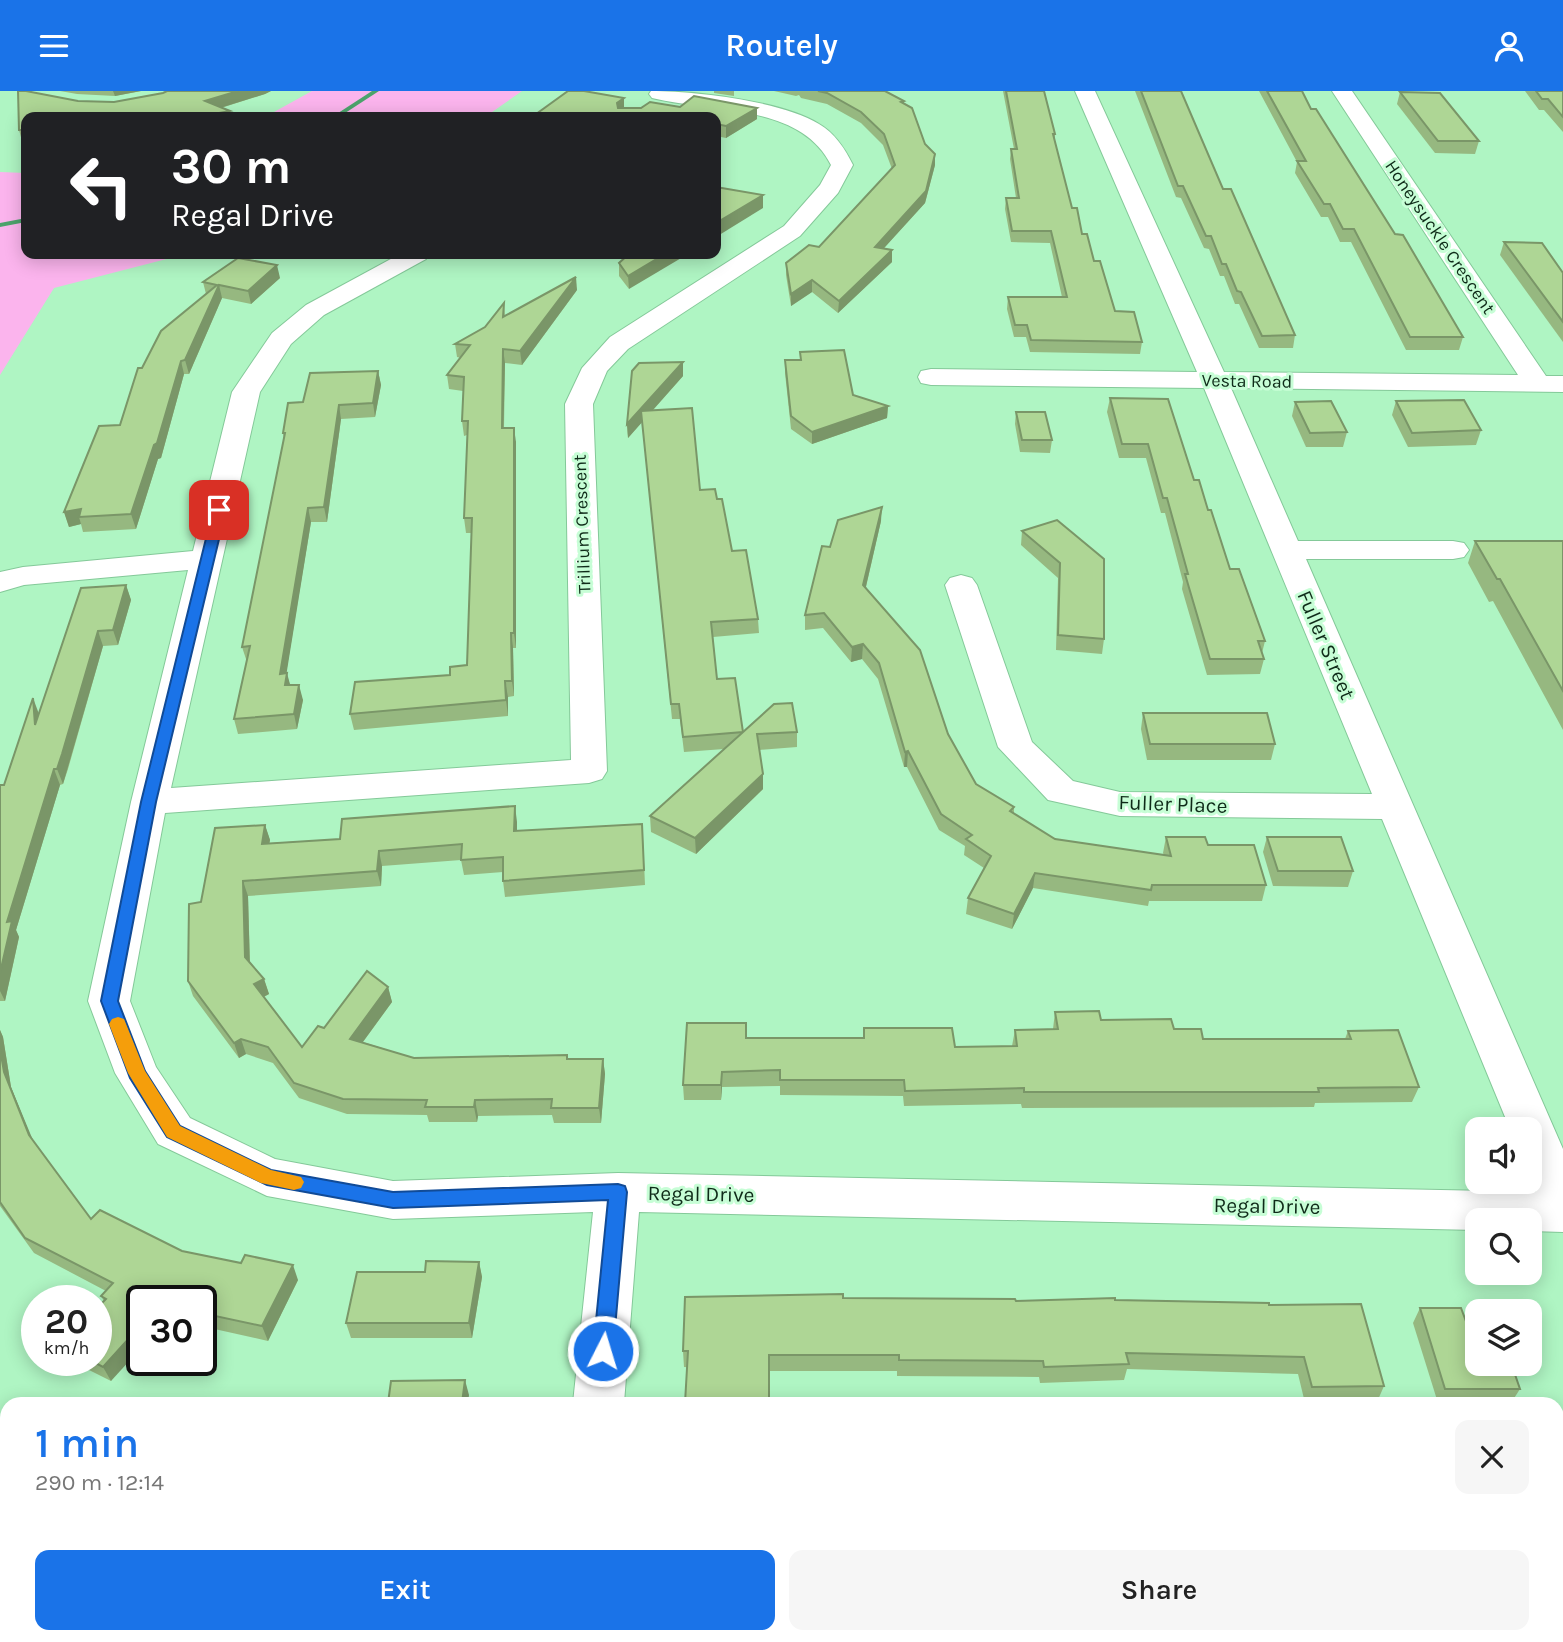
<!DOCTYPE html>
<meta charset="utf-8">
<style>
:root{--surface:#fff;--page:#f6f6f6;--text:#222;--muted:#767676;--accent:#1a73e8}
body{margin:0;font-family:Karla,sans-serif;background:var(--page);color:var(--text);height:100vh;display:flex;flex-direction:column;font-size:26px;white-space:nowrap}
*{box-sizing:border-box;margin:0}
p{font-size:23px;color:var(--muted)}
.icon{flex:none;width:38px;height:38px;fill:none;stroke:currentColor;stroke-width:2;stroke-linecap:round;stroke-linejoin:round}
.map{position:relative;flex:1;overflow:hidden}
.sheet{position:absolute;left:0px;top:1306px;width:1564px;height:247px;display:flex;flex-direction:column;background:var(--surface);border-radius:21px 21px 0 0;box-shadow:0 4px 18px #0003}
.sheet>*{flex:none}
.banner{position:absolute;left:21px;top:21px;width:700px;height:147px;border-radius:14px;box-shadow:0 4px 18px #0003;background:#202124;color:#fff;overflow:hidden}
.fabs{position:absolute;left:1465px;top:1026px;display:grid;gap:14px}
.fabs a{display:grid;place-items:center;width:77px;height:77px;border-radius:14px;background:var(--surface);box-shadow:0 4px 18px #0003;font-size:35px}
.speed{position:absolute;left:21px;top:1194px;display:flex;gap:14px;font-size:35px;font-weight:700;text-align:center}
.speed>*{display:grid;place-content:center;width:91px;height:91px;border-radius:50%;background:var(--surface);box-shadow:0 4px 18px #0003;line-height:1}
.speed small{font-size:18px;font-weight:400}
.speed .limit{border:4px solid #111;border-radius:10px;background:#fff;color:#111}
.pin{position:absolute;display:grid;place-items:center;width:60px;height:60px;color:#fff;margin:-30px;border-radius:14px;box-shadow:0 4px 10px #0006}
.me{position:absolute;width:77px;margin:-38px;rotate:5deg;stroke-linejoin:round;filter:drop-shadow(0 0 5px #0008)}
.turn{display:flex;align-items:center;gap:24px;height:147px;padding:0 35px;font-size:32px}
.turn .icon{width:91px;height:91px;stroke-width:2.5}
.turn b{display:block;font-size:49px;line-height:60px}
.round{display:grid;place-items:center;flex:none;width:74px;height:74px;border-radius:14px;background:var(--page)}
.headline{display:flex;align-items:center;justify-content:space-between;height:119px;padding:0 35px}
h1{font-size:42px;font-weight:600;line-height:52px;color:var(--accent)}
.action{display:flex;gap:14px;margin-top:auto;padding:14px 35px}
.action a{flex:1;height:80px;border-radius:14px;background:var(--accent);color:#fff;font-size:28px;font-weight:600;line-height:80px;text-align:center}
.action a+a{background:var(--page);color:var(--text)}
header{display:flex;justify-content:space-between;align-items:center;height:91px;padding:0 35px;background:var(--accent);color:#fff;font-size:32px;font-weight:600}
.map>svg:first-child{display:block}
</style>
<header><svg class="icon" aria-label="menu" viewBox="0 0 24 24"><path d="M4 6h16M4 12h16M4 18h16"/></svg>Routely<svg class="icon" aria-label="person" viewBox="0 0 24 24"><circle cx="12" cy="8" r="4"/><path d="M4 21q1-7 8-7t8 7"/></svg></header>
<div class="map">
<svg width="1563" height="1551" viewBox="0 0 1563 1551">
<rect width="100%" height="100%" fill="#aff5c3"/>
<g fill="#fbb4ed">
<path d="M312 0H522L485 26H265Z"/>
<path d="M0 81 26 82V163H186L54 197 0 284Z"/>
</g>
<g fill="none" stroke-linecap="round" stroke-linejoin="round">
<g fill="#4ca36c" fill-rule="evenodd">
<path d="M372 0H379L339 26H332Z"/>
<path d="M26 127V131L0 136V132Z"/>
</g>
<defs>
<g id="minor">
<path d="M651 0C695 0 782 10 819 33 835 42 845 58 853 74L838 102 800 145 628 258 607 280 593 313 607 680 602 688 589 692 165 722 130 910 156 976 190 1027 275 1068 393 1090 618 1082 1536 1101 1530 1086V1038H1510L1382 728 1120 725 1048 709 998 656 945 494 950 487 961 484 972 487 977 494 1032 651 1073 690 1120 701 1372 703 1204 297 931 294 921 292 918 286 921 280 931 278 1197 281 1075 0H1095L1224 281 1518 284 1332 0H1352L1546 285H1563V301L1231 297 1298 450H1453L1464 452 1469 459 1464 466 1453 468H1306L1563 1058V1141L1530 1140V1129H1477V1139L639 1121 624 1312H573L593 1121 393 1128 267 1105 158 1053 115 982 88 910 131 711 188 479 24 494 0 501V481L23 476 193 460 232 301 272 242 306 214 400 163H429L426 168 324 224 291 253 260 301 171 697 571 669 565 313 582 277 610 246 784 135 820 94 831 74C800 12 711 22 652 7L649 3Z"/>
<rect x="548" y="1545" width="56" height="6"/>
</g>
</defs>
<use href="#minor" stroke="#84c999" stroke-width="2"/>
<use href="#minor" fill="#fff" fill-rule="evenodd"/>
</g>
<g fill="#96b880">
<path d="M18 0H26L78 10 114 11 163 2 167 0H271L265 3 221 17 230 20 232 26H26V50H22L19 39Z"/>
<path d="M60 0H141L115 5 77 3Z"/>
<path d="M714 0H734V5L714 2Z"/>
<path d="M774 0H885L904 10V13L935 74 925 112 884 157 892 171 838 222 812 201 791 215 786 184V172L819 156 892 78 883 54 861 32 827 13 801 7 799 4 796 5Z"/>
<path d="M1003 0H1044L1055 43V50L1072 117 1082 143 1115 220 1142 251 1140 263 1030 261 1026 246H1014L1007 218 1008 206H1062L1050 152 1011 151 1005 118 1006 107H1016L1010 68 1011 58H1014Z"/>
<path d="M1135 0H1181L1223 98 1295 244 1293 257H1259L1239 213H1235L1224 185H1220L1209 158 1204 157 1181 107 1176 106Z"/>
<path d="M1259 0H1302L1311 18 1463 246 1459 259H1406L1351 151H1340L1328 126H1321L1295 82 1297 71Z"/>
<path d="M1525 0H1563V41L1544 19H1539Z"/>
<path d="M1400 1 1479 50 1475 63 1435 62 1397 13Z"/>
<path d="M624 17 757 28 726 47 716 45V26Z"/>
<path d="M1504 151 1563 182V251L1500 164Z"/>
<path d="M629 163V198L619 185V172Z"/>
<path d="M280 187 251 213 222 207 189 283H184L161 367 158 368 136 438 83 441 81 433 69 436 64 421 120 334 142 277 206 203 203 191Z"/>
<path d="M577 199 522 274 505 272 504 337 516 351V557H513L514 605 508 606V625L354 639 350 623 450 584 467 574 472 442H466L464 427 467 344 464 345 462 330 463 300 449 298 447 284 461 267 457 266 455 253 485 236 504 212 505 225Z"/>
<path d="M800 261 853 304 888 315 887 327 812 353 791 338 785 282V269H800Z"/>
<path d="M683 271V285L653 319 700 399 717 408 732 460 758 528 759 542 713 546 717 588 742 641H797V656L759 659 763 698 696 763 651 741 650 725 724 658 684 661 680 628H672L642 331 628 347 627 333Z"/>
<path d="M378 280 381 294 375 326 341 328 327 431H311L286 582 290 594 303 609 297 638 238 643 234 628 247 571 242 556 284 348 283 342Z"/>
<path d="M1110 307 1194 389 1208 419 1230 478 1265 550 1262 562 1264 568 1260 583 1207 584 1182 498 1183 491 1165 422H1161L1146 367H1119L1107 321Z"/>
<path d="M1396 310 1481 339 1476 354 1408 356 1392 324Z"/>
<path d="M1295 311 1347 341 1343 356H1306L1292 325Z"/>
<path d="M1016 321 1052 349 1050 362 1020 361 1015 333Z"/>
<path d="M1057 429 1104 548 1102 563 1056 559 1058 487 1021 454 1022 440Z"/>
<path d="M881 430 866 496 976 693 1014 716V723L1055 748 1164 764 1163 762 1166 746 1208 754 1266 794 1262 810H1149L1148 815 1033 797 1012 838 966 823 968 807 984 777 964 764 965 755 939 739 907 676H904L878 588 862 568 851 571 823 537 805 539V524L830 456Z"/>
<path d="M1475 450H1563V639L1493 510 1489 511 1468 472Z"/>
<path d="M126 494 131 509 118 554 103 555 68 678 63 693 60 694 16 839 19 846 5 910H0V694H4L39 623Z"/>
<path d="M1143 622 1275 653 1271 669H1147L1141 638Z"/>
<path d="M517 731V740L643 748 645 794 505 806 503 790V781L464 784 461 769 382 775 381 795 248 805 250 871 264 888 269 903 264 906 302 956 324 937 388 896 392 911 363 951 414 967 603 968 605 983 601 1032H554L552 1024 478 1025 477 1031H429L427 1024 347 1023 299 1007 273 972 246 963 239 967 193 905 188 890 201 811 265 734 270 749 269 752 340 748Z"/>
<path d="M1267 746 1353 780 1348 796 1273 795 1263 761Z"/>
<path d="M1055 921 1101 929 1174 938 1203 948H1345L1348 940 1419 996 1412 1011 1315 1012 1314 1016 1022 1017 1021 1013 904 1015 903 1005 780 1004V995L722 996 721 1009H684L683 994 747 947H863L864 937 955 956 1012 955 1015 939 1053 938Z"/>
<path d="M0 939 3 946 11 996 32 1049 91 1128 182 1160 298 1189 268 1250 201 1235V1209H142L111 1290 85 1277 81 1269H96L104 1210 101 1205 106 1200 34 1162 0 1115Z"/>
<path d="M479 1171 482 1186 472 1247H351L346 1232 425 1181Z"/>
<path d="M843 1207 1016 1210 1115 1209 1269 1214 1384 1295 1377 1311 1305 1312 1298 1283 1127 1278 1124 1289 1040 1292 1039 1286 897 1285V1280H769L684 1276 683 1260Z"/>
<path d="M1420 1217 1467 1233 1520 1298 1511 1312H1438L1413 1232Z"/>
<path d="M1471 1545H1558L1563 1551H1481V1550L1472 1549Z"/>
</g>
<g fill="#7a9668">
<path d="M113 0H141L115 5Z"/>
<path d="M238 0H271L265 3 207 21 205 10Z"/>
<path d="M624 7V18L617 24V12Z"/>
<path d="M757 17V28L726 47V35Z"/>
<path d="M230 20 232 26H197Z"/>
<path d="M935 63V74L925 112 875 167V156Z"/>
<path d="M763 104V117L716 146V132Z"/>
<path d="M892 159V171L838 222 839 210Z"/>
<path d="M665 163H688L629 198 628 185Z"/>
<path d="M277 174 280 187 251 213 248 200Z"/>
<path d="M576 186 577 199 522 274 520 260Z"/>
<path d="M812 189V201L791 215V203Z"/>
<path d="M219 194 222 207 189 283 185 269Z"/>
<path d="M503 258 505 272 503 352 502 337Z"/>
<path d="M181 270 184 283 161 367 158 368 136 438 131 423Z"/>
<path d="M683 271V285L628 347 627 333Z"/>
<path d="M378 280 381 294 375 326 373 312Z"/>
<path d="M339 314 341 328 327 431 324 416Z"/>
<path d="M888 315 887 327 812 353V341Z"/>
<path d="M514 337 516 351V557L514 542Z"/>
<path d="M882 416 881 430 863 508V494Z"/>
<path d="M308 417 311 431 284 598 280 583Z"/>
<path d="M81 418 79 426 81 433 69 436 64 421Z"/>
<path d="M126 494 131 509 118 554 113 539Z"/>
<path d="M98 540 103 555 63 693 57 678Z"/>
<path d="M511 542 513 557 514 605 512 590Z"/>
<path d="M863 553 862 568 851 571 852 556Z"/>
<path d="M287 582 291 597 285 594Z"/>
<path d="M505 590 508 606V625L506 609Z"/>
<path d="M299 594 303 609 297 638 294 623Z"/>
<path d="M33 607 39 623 35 634Z"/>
<path d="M908 660 907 676H904L905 661Z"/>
<path d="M54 678 60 694 16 839 19 846 5 910 0 900V882L7 831Z"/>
<path d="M763 683V698L696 763 695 747Z"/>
<path d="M515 715 517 731V755L514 740Z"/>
<path d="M265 734 270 749 267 768 262 753Z"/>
<path d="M379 760 382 775 381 795 377 780Z"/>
<path d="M1035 782 1033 797 1012 838 1014 823Z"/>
<path d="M243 790 248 805 250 881 245 866Z"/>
<path d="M264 888 269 903 259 908 254 893Z"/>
<path d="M388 896 392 911 354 963 350 948Z"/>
<path d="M0 939 3 946 11 996 37 1059 29 1044 4 981 0 958Z"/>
<path d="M241 948 246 963 239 967 234 952Z"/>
<path d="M603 968 605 983 601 1032 599 1017Z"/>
<path d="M722 981V996L721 1009V994Z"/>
<path d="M475 1009 478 1025 477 1031 474 1016Z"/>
<path d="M479 1171 482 1186 472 1247 469 1232Z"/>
<path d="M293 1174 298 1189 268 1250 262 1235Z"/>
<path d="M142 1233V1256L111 1290 103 1276Z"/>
<path d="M465 1289 469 1304 468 1312H462Z"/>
<path d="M427 1545H433V1551H426Z"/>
</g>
<g fill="#aed695" stroke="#7a9668" stroke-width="2">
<path d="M18 0H26L78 10 114 11 163 2 167 0H238L205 10 230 20 197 26H26V39H19Z"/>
<path d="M568 0H584L624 7 617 12 618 17H641L650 11 680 16 694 5 757 17 726 35 716 33V26H532Z"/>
<path d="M818 0H885L904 10 901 11 912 17 925 53 935 63 926 100 875 156 892 159 839 210 812 189 791 203 786 172 809 154 819 156 895 74 884 43 861 21 827 2Z"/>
<path d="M1006 0H1044L1055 43H1053L1072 117H1077L1082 143H1087L1094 170H1100L1115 220 1134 221 1142 251 1031 249 1027 234H1015L1008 206H1067L1051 140H1012L1006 107H1019L1011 58H1017Z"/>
<path d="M1141 0H1181L1223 98H1231L1295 244 1262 245 1241 201 1237 200 1226 173H1222L1211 145H1206L1183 95H1178Z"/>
<path d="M1267 0H1302L1311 18H1316L1395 143 1403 144 1463 246H1410L1354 138H1343L1330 113H1324L1297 70H1306Z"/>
<path d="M1536 0H1563V26L1548 8H1542Z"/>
<path d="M1400 1 1440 2 1479 50H1438Z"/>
<path d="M716 96 763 104 716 132Z"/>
<path d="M1504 151 1542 152 1563 182V231Z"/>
<path d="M629 163H665L628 185 619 172Z"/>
<path d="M238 167 277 174 248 200 219 194 185 269 181 270 157 352 154 354 131 423 79 426 81 418 64 421 99 335 120 334 138 277H142L161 240 217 194 203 191Z"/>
<path d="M576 186 520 260 503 258 502 337H514V542H511L512 590H505L506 609 350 623 355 591 450 584V576L467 574 472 427H464L468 330H462L464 286 447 284 470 254 455 253 485 236 504 212 503 226Z"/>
<path d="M844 259 853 304 888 315 812 341 791 325 785 269H801L800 261Z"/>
<path d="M683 271 627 333 632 280 639 272Z"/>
<path d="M378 280 373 312 339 314 324 416 308 417 280 583 287 582 285 594H299L294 623 234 628 250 555 242 556 285 342H283L288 312 303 311 310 282Z"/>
<path d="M1110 307 1168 308 1194 389H1199L1208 419H1211L1230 478H1239L1265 550H1258L1264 568H1210L1185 483H1188L1167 407H1163L1148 353H1122Z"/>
<path d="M1464 309 1481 339 1412 342 1396 310Z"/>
<path d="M1331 310 1347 341 1310 342 1295 311Z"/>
<path d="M692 317 700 399 715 398 717 408H722L732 460 746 459 758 528 711 531 717 588 735 587 743 641 683 646 679 613H671L641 320Z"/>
<path d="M1016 321H1045L1052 349H1022Z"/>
<path d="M882 416 863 494 920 559 948 643 976 693 1014 716 1010 720 1055 748 1171 765 1166 746H1205L1208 754H1254L1266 794H1152L1151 799 1035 782 1014 823 968 807 991 765 966 748 972 744 941 723 908 660 905 661 879 572 863 553 852 556 824 522 805 524 822 455 830 456 838 429Z"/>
<path d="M1057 429 1104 468V548L1058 544 1060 472 1022 440Z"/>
<path d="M1475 450H1563V600L1500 488H1497Z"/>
<path d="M126 494 113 539 98 540 62 663 57 678H54L7 831 12 830 0 882V694H4L33 607 35 634 81 497Z"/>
<path d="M792 612 797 641 757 643 763 683 695 747 650 725 774 613Z"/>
<path d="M1143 622H1267L1275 653H1150Z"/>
<path d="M515 715 514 740 642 733 644 779 503 790V766L461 769 462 753 379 760 377 780 243 790 245 866 264 888 254 893 302 956 318 935 324 937 367 880 388 896 350 948 414 967 567 964V968H603L599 1017H551L552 1008 475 1009 474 1016H425L427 1009 343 1008 294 992 268 956 241 948 234 952 188 890 189 813 201 811 215 737 265 734 262 753 340 748 342 728Z"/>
<path d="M1267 746H1341L1353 780H1278Z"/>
<path d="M1099 920 1101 929 1171 928 1174 938H1201L1203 948H1351L1348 940 1398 939 1419 996 1318 997 1319 1001H1024V997L905 1000 904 989H780V979L722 981 721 994H683L687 932H746V947H864V937H952L955 956 1017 955 1015 939 1058 938 1055 921Z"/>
<path d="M0 958 4 981 29 1044 91 1128 100 1119 182 1160 241 1172 245 1164 293 1174 262 1235 201 1222V1209H142V1233L103 1276 90 1269H96V1218L106 1208 101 1205 113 1192 25 1147 0 1111Z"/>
<path d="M426 1170 479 1171 469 1232H346L357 1181H425Z"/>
<path d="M843 1203V1207L1015 1208 1016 1210 1115 1207V1209L1269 1212V1214L1361 1213 1384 1295 1312 1296 1304 1266 1126 1262 1129 1273 1044 1276 1043 1270 899 1269V1264H769V1312H685L688 1260H683L685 1206Z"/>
<path d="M1420 1217H1461L1467 1233H1477V1272H1511L1520 1298H1445Z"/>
<path d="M465 1289 462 1312H388L391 1290Z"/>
<path d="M1558 1440 1563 1459V1551H1498L1496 1545H1558Z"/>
<path d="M322 1545H427L426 1551H321Z"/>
<path d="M784 1545H844V1551H783Z"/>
</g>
<path fill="#1a73e8" stroke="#114b97" stroke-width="2" d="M219 415 226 419 156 711 118 910 145 980 180 1035 271 1079 393 1101 618 1093 625 1095 627 1101 613 1260 610 1266 603 1269 596 1266 593 1260 608 1109 393 1117 267 1094 167 1046 130 987 101 910 141 711 213 419Z"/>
<path fill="#f59e0b" d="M118 926 124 928 145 980 180 1035 271 1079 301 1086 304 1091 301 1097 294 1099 261 1092 167 1046 128 982 109 933 112 928Z"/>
<g text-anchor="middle" stroke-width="6" stroke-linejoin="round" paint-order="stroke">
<g font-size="18" fill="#0f2b19" stroke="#c7fed6">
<text transform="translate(1440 146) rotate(56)" y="6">Honeysuckle Crescent</text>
<text transform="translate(1247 290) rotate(1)" y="6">Vesta Road</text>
<text transform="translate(582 433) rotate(-92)" y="6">Trillium Crescent</text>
</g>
<g font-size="21" fill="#0f2b19" stroke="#c7fed6">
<text transform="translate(1326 554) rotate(67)" y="7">Fuller Street</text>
<text transform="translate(1173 713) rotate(2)" y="7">Fuller Place</text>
<text transform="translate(701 1103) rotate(1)" y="7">Regal Drive</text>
<text transform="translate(1267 1115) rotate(1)" y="7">Regal Drive</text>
</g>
</g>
</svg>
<div class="fabs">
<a><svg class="icon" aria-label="sound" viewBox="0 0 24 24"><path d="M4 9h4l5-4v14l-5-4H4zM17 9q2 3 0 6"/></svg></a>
<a><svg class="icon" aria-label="search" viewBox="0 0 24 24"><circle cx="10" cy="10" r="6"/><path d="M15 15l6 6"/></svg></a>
<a><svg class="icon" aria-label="layers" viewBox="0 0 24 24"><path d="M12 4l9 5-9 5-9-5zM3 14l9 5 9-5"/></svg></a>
</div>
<div class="speed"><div>20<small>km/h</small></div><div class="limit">30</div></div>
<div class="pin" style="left:219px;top:419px;background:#d93025"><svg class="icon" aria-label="arrive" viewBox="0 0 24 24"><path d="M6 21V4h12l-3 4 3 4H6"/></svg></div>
<svg class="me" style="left:603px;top:1260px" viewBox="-20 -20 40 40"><circle r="17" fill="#1a73e8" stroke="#fff" stroke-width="3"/><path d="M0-11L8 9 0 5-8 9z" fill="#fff"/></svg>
<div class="banner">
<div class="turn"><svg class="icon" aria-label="left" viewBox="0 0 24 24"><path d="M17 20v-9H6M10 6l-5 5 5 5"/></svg><div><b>30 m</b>Regal Drive</div></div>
</div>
<section class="sheet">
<div class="headline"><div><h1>1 min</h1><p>290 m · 12:14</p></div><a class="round"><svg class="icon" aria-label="close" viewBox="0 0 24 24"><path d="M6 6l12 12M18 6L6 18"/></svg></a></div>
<div class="action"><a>Exit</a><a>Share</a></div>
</section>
</div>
